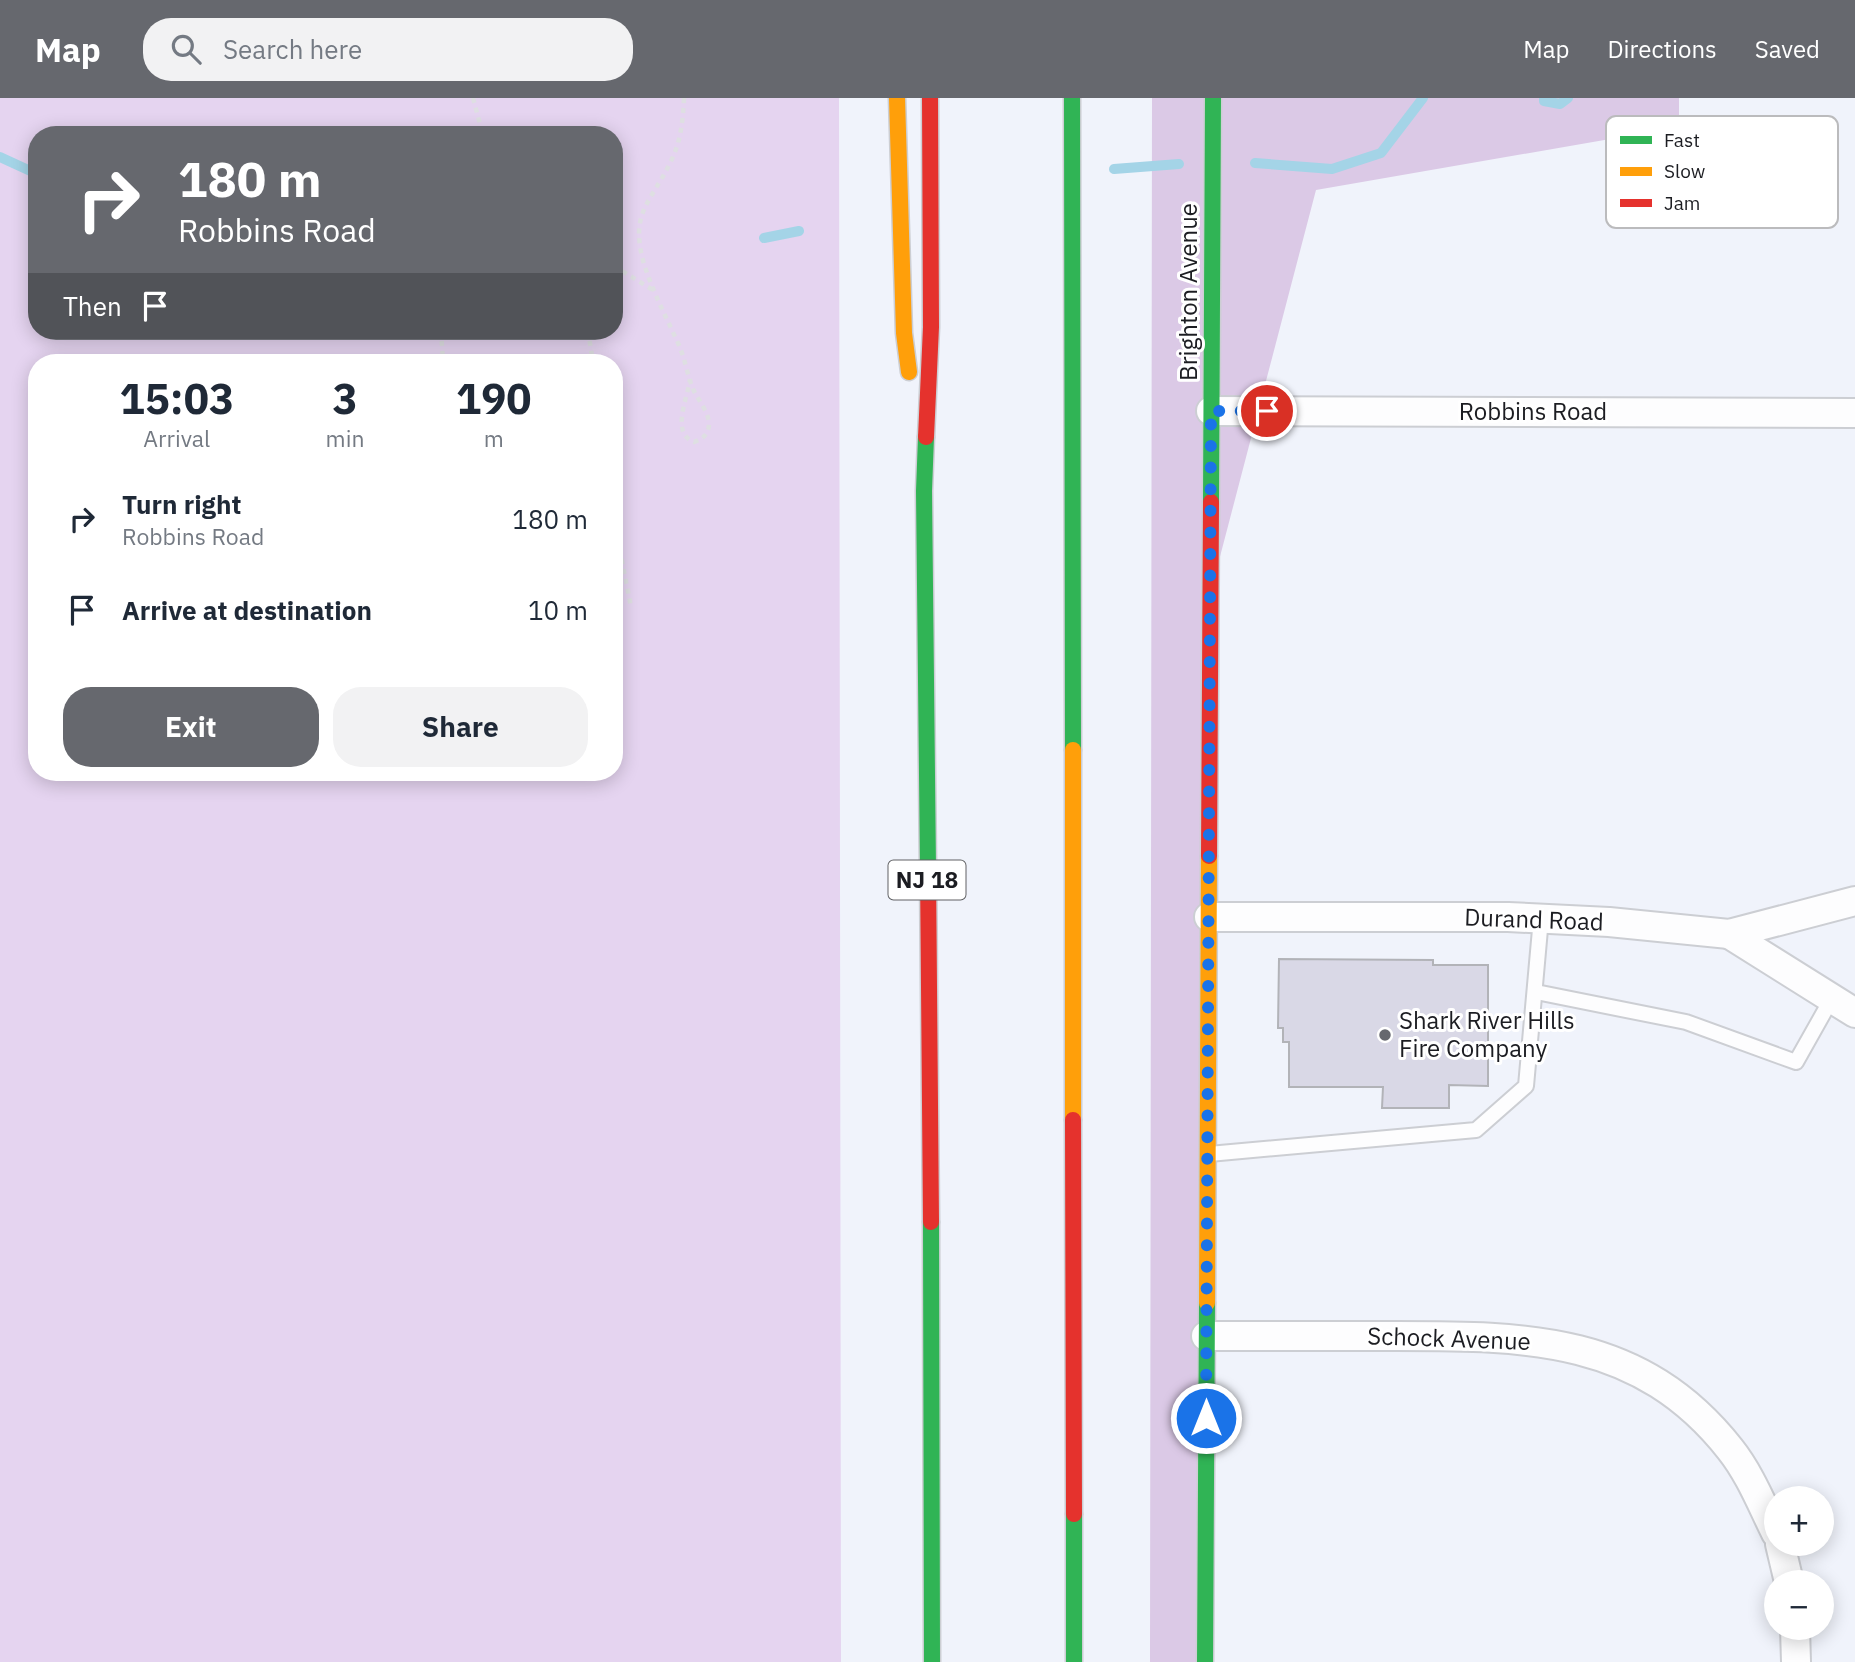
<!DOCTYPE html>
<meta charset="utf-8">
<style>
:root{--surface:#fff;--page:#f2f2f3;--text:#1f2937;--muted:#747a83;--accent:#66686e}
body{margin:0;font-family:"IBM Plex Sans",sans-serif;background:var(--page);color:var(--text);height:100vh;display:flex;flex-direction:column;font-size:26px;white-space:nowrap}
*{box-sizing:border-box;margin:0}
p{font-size:23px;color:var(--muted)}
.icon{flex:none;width:38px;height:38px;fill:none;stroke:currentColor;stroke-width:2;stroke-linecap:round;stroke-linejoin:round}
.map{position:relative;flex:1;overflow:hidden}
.side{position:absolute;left:28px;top:256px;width:595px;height:427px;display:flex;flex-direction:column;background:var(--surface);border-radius:28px;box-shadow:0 4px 18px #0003}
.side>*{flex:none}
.top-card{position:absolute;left:28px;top:28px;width:595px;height:214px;border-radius:28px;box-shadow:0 4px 18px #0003;background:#66686e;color:#fff;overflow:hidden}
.fabs{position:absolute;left:1764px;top:1388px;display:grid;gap:14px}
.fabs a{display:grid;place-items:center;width:70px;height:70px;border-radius:50%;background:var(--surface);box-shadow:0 4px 18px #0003;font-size:35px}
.pin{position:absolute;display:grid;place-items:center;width:60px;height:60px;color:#fff;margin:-30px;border:4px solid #fff;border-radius:50%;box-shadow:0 2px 7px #0007}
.me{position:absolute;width:77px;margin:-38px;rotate:0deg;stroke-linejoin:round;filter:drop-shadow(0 0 5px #0008)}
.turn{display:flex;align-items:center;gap:24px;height:147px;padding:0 35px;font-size:32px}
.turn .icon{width:91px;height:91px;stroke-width:2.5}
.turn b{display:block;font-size:49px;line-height:60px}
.then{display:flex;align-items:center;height:66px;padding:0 35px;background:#0003;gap:14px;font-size:26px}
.eta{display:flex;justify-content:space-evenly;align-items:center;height:119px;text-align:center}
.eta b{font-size:42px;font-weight:700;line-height:49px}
.cta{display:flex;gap:14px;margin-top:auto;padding:14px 35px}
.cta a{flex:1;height:80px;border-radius:28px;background:var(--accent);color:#fff;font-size:28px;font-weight:700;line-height:80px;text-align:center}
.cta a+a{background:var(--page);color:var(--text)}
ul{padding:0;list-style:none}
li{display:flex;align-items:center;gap:21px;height:91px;padding:0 35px}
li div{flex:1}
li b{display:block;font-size:26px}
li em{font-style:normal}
header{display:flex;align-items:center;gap:42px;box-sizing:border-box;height:98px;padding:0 35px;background:var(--accent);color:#fff}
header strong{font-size:33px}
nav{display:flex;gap:38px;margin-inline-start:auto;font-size:24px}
.search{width:490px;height:63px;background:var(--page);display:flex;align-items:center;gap:18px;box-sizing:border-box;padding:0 24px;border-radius:28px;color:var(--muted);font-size:26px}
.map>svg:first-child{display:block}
</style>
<header>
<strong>Map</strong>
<div class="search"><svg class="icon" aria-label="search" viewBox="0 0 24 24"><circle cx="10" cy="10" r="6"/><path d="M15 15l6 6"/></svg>Search here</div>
<nav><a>Map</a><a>Directions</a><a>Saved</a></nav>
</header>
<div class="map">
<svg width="1855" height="1564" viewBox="0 0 1855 1564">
<rect width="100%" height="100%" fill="#f0f3fb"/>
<path fill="#e5d4f0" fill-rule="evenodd" d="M0 0H839L841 1564H0ZM37 37H614V233H37ZM37 264H614V674H37Z"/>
<path fill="#dbc9e6" d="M1152 0H1679V29L1316 92 1211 493 1201 1564H1150Z"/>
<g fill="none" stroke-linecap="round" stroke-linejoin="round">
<g stroke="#a4d4e7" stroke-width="10">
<path d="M1544 0V3L1560 6 1568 0"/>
<path d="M0 59 37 76"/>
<path d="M1255 65 1332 71 1381 55 1423 0"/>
<path d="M1114 71 1179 66"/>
<path d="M764 140 799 133"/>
</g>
</g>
<path fill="#d9d8e6" stroke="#b2b3b8" stroke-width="2" d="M1279 861 1433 862V867H1488V988L1449 987V1010H1382L1383 989H1289V944H1283V930H1278Z"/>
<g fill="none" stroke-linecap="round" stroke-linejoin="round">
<defs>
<g id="lane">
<path d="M1536 894 1686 924 1796 964 1832 900"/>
<path d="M1209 1056 1476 1032 1526 988 1541 820"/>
</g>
<g id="street">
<path d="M1211 313 1855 315"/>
<path d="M1209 819H1508L1609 824 1729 836 1855 803"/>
<path d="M1729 836 1855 915"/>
<path d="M1206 1238C1268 1238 1330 1238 1392 1238 1525 1238 1640 1237 1730 1351 1750 1376 1762 1407 1776 1435"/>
<path d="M1780 1446 1789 1484"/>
<path d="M1795 1530 1796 1564"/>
</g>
<g id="fast">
<path d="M1072 0 1073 652"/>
<path d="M926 339 924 393 928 771"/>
<path d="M1211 404 1213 0"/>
<path d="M931 1124 932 1564"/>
<path d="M1074 1416V1564"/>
<path d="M1205 1564 1207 1205"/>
</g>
<g id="slow">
<path d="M897 0 904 235 909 274"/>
<path d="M1073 652V1022"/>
<path d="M1207 1205 1209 758"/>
</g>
<g id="jam">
<path d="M926 339 931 229 930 0"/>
<path d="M1209 758 1211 404"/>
<path d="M928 771 931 1124"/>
<path d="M1073 1022 1074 1416"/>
</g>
</defs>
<use href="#lane" stroke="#ccced3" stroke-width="18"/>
<use href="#street" stroke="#ccced3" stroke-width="32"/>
<use href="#fast" stroke="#ccced3" stroke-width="19"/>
<use href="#slow" stroke="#ccced3" stroke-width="19"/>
<use href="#jam" stroke="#ccced3" stroke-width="19"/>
<g stroke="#dedfe2" stroke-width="4.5" stroke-dasharray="5 5" stroke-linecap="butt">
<path d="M473 0 483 37"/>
<path d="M684 0C683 22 681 43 671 63 651 105 629 114 644 166 653 194 666 219 678 245 685 260 687 276 693 291 698 302 708 313 709 325 709 336 703 341 694 344 670 335 688 300 690 281"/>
<path d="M614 168 653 192"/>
<path d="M441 233 443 263"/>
<path d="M588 233 593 264"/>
<path d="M614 422 631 509"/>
</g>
<use href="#lane" stroke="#fdfdfe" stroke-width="14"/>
<use href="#street" stroke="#fdfdfe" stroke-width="28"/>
<use href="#fast" stroke="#30b455" stroke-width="16"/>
<use href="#slow" stroke="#ff9f0a" stroke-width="16"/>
<use href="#jam" stroke="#e5322d" stroke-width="16"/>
</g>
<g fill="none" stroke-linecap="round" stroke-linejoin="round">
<path stroke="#1a73e8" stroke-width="12" stroke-dasharray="0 21.6" d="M1206 1320 1211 313H1267"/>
</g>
<circle fill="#66686e" stroke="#fff" stroke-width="2.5" cx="1385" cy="937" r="7"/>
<g text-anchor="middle" stroke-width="6" stroke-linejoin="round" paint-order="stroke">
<rect fill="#fff" stroke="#606164" stroke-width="2" x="888.5" y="762.5" width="77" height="39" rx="5"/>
<g font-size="23" font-weight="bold" fill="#1c1d22">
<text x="927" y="790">NJ 18</text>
</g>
<g font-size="24" fill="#1c1d22" stroke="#fff">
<text transform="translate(1189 194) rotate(-90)" y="8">Brighton Avenue</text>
<text x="1533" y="322">Robbins Road</text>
<text transform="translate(1534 822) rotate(2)" y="8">Durand Road</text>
<text transform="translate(1449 1241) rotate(2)" y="8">Schock Avenue</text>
</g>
<g font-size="24" fill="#1c1d22" stroke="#fff" text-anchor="start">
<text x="1399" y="931">Shark River Hills<tspan x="1399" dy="28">Fire Company</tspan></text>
</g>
</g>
<rect x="1606" y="18" width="232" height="112" rx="10" fill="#fff" stroke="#bbbbbd" stroke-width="2"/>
<rect x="1620" y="38" width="32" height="8" fill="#30b455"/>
<rect x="1620" y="69" width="32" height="9" fill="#ff9f0a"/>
<rect x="1620" y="101" width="32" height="8" fill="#e5322d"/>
<g font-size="19" fill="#1c1d22">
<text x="1664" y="49">Fast</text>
<text x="1664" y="80">Slow</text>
<text x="1664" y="112">Jam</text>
</g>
</svg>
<div class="fabs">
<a>+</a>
<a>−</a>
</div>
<div class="pin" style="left:1267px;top:313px;background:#d93025"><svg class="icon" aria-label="arrive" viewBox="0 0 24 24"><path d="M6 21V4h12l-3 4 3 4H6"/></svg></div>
<svg class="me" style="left:1206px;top:1320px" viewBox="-20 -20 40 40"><circle r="17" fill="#1a73e8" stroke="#fff" stroke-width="3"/><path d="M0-11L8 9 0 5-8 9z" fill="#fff"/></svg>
<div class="top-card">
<div class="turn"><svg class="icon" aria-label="right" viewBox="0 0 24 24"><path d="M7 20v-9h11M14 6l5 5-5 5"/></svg><div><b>180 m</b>Robbins Road</div></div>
<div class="then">Then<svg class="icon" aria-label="arrive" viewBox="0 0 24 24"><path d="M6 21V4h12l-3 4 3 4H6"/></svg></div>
</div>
<section class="side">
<div class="eta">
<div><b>15:03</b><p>Arrival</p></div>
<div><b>3</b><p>min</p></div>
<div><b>190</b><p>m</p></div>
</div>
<ul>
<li><svg class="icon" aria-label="right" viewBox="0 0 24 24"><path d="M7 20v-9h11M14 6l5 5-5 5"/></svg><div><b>Turn right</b><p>Robbins Road</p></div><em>180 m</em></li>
<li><svg class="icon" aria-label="arrive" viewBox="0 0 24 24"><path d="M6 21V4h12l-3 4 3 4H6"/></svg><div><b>Arrive at destination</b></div><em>10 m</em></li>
</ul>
<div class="cta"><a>Exit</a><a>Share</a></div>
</section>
</div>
